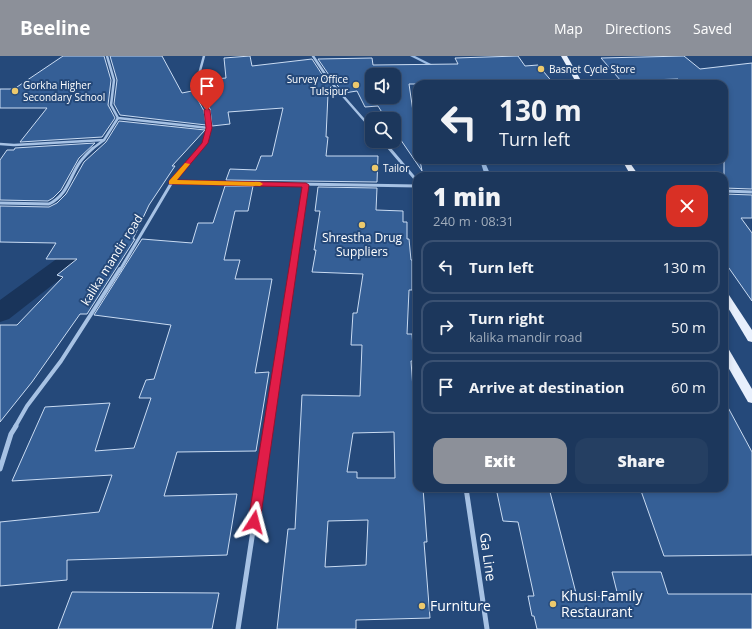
<!DOCTYPE html>
<meta charset="utf-8">
<style>
:root{--surface:#1c375c;--page:#253f62;--text:#f1f3f6;--muted:#a0acbb;--line:#3a5172;--accent:#8c9099}
body{margin:0;font-family:"Open Sans",sans-serif;background:var(--page);color:var(--text);height:100vh;display:flex;flex-direction:column;font-size:15px;white-space:nowrap}
*{box-sizing:border-box;margin:0}
p{font-size:13px;color:var(--muted)}
.icon{flex:none;width:22px;height:22px;fill:none;stroke:currentColor;stroke-width:2;stroke-linecap:round;stroke-linejoin:round}
.map{position:relative;flex:1;overflow:hidden}
.details{position:absolute;left:413px;top:116px;width:315px;height:320px;display:flex;flex-direction:column;background:var(--surface);border-radius:12px;box-shadow:0 2px 6px #0003,0 0 0 1px var(--line)}
.details>*{flex:none}
.guide{position:absolute;left:413px;top:24px;width:315px;height:84px;border-radius:12px;box-shadow:0 2px 6px #0003,0 0 0 1px var(--line);background:#1c375c;color:var(--text);overflow:hidden}
.buttons{position:absolute;left:365px;top:12px;display:grid;gap:8px}
.buttons a{display:grid;place-items:center;width:36px;height:36px;border-radius:8px;background:var(--surface);box-shadow:0 2px 6px #0003,0 0 0 1px var(--line);font-size:20px}
.pin{position:absolute;display:grid;place-items:center;width:34px;height:34px;color:#fff;margin:-41px -17px;border-radius:50% 50% 50% 0;rotate:-45deg;box-shadow:0 0 4px #0007}
.pin .icon{rotate:45deg}
.me{position:absolute;width:44px;margin:-22px;rotate:9deg;stroke-linejoin:round;filter:drop-shadow(0 0 3px #0008)}
.turn{display:flex;align-items:center;gap:14px;height:84px;padding:0 20px;font-size:18px}
.turn .icon{width:52px;height:52px;stroke-width:2.5}
.turn b{display:block;font-size:28px;line-height:34px}
.round{display:grid;place-items:center;flex:none;width:42px;height:42px;border-radius:12px;background:var(--page)}
.summary{display:flex;align-items:center;justify-content:space-between;height:68px;padding:0 20px}
h1{font-size:24px;font-weight:800;line-height:30px}
.button{display:flex;gap:8px;margin-top:auto;padding:8px 20px}
.button a{flex:1;height:46px;border-radius:12px;background:var(--accent);color:#fff;font-size:16px;font-weight:800;line-height:46px;text-align:center}
.button a+a{background:var(--page);color:var(--text)}
ul{padding:0;list-style:none}
li{display:flex;align-items:center;gap:12px;height:54px;margin:0 8px 6px;padding:0 12px;border:2px solid var(--line);border-radius:12px}
li div{flex:1}
li b{display:block;font-size:15px}
li em{font-style:normal}
header{display:flex;align-items:center;gap:24px;box-sizing:border-box;height:56px;padding:0 20px;background:var(--accent);color:#fff}
header strong{font-size:19px}
nav{display:flex;gap:22px;margin-inline-start:auto;font-size:14px}
.map>svg:first-child{display:block}
</style>
<header>
<strong>Beeline</strong>
<nav><a>Map</a><a>Directions</a><a>Saved</a></nav>
</header>
<div class="map">
<svg width="752" height="573" viewBox="0 0 752 573">
<rect width="100%" height="100%" fill="#25497a"/>
<g fill="none" stroke-linecap="round" stroke-linejoin="round">
<g fill="#9cbde5" fill-rule="evenodd">
<path d="M410 0H415L439 12 436 13Z"/>
<path d="M480 104H484L491 120H485Z"/>
</g>
<path fill="#19345a" fill-rule="evenodd" d="M91 169 98 170 102 175 88 199 78 209 9 263 0 266V244L62 199 72 190 84 170Z"/>
</g>
<g fill="#355f96" stroke="#cadcf3" fill-rule="evenodd">
<path d="M63 0H104L111 24 108 49 115 62 102 81 20 86 47 52H0V33H14Z"/>
<path d="M110 0H162L182 37 197 34 198 44 204 55 206 69 120 59 114 48 117 24Z"/>
<path d="M250 0 252 10 312 3 327 26 337 37 328 38 326 81H328L326 100H378L377 126 226 124 230 113 256 114 261 100H272L283 52 228 56 230 68 212 70 210 53 204 42 202 33 215 31V23L226 22 224 2Z"/>
<path d="M518 0 525 10 538 9 554 28H409L417 83V104H420L422 115 394 74V63H389L387 58H383L378 50 365 51 357 35 344 37 331 22 318 3 372 2 373 9 458 8 455 2ZM372 19H394V41H372Z"/>
<path d="M684 0 700 13 752 7V133L724 132V28H696L692 25 681 26 678 23 621 25 601 2Z"/>
<path d="M119 65 205 74 172 110H175L149 149 133 183H135L87 258H80L32 326 0 366V269H17L63 221 57 219 77 203H46L56 187 0 186V150L49 151 57 147 66 138 84 106 106 86Z"/>
<path d="M95 87 79 102 61 134 53 142 48 145 0 144V104L7 94H14L15 92Z"/>
<path d="M225 130H253L248 155H235L224 204H240L235 223H272L255 317 269 316 256 395 177 396 164 440 237 438 227 499 67 504V524L0 530V466L99 456 112 419 12 425 45 351 110 347 95 395 134 392 151 342H139L146 324 154 323 171 269 94 259 142 183 192 187 198 167H213Z"/>
<path d="M318 131 377 132 376 154 403 155V166H407V183H409L411 204H412V234H409L407 278H412L414 305H411L417 388V432H423L427 486H424L430 562 356 564V573H277L288 473H295L302 339 360 340 362 289H351L353 257H357L363 218 312 216 316 194H314L320 155H315ZM394 376 395 422H357V416H347L353 377ZM368 464 366 509 325 511 328 465Z"/>
<path d="M724 138 752 139V162H741L752 177V245L724 205Z"/>
<path d="M724 344 752 396V499L664 500 640 432H724Z"/>
<path d="M496 432H549L577 541 618 540 612 516H661L668 538H752V573H537L534 560H532L528 540H534L518 466 503 465Z"/>
<path d="M72 536 219 537 212 573H58Z"/>
</g>
<g fill="none" stroke-linecap="round" stroke-linejoin="round">
<g stroke="#a7c2e4" stroke-width="2.5">
<path d="M107 0 114 24 111 49 118 62 209 72"/>
<path d="M313 0 329 24 372 73"/>
<path d="M383 85 390 93"/>
<path d="M0 88 14 89 104 84 118 62"/>
<path d="M92 93 104 84"/>
<path d="M200 93 205 87 209 72 207 54 201 43 198 22 204 0"/>
</g>
<g stroke="#a7c2e4" stroke-width="3">
<path d="M389 92 417 125"/>
<path d="M172 126 417 130"/>
<path d="M724 135 752 136"/>
<path d="M0 147 49 148C66 140 69 124 78 109 82 102 88 97 93 92"/>
<path d="M120 214 172 126 200 92"/>
<path d="M293 214 306 129"/>
</g>
<g stroke="#a7c2e4" stroke-width="4">
<path d="M15 371 27 350 61 305 120 213"/>
<path d="M269 371 293 213"/>
</g>
<g stroke="#a7c2e4" stroke-width="5">
<path d="M0 413 11 378 16 370"/>
<path d="M466 432 487 573"/>
<path d="M238 573 269 370"/>
</g>
<g fill="#e7effc" fill-rule="evenodd">
<path d="M561 0H567L583 28H577Z"/>
<path d="M622 104H628L639 120H631Z"/>
<path d="M724 235 727 236 752 274V286L748 285 724 245Z"/>
<path d="M724 291 728 292 752 333V347L748 346 724 304Z"/>
</g>
</g>
<path fill="#e11d48" stroke="#92132f" d="M207 52 210 54 212 72 208 87 177 124 306 127 309 129 260 466 258 470 254 471 250 470 248 466 302 131 169 128V125L202 87 206 72 204 54Z"/>
<path fill="#f59e0b" d="M185 107 190 108 177 124 260 126 263 128 260 130 169 128V125Z"/>
<g fill="#edc96c" stroke="#25497a" stroke-width="1.5">
<circle cx="541" cy="13" r="4"/>
<circle cx="356" cy="29" r="4"/>
<circle cx="15" cy="35" r="4"/>
<circle cx="375" cy="112" r="4"/>
<circle cx="362" cy="169" r="4"/>
<circle cx="553" cy="548" r="4"/>
<circle cx="422" cy="550" r="4"/>
</g>
<g text-anchor="middle" stroke-width="4" stroke-linejoin="round" paint-order="stroke">
<g font-size="10" fill="#fff" stroke="#25497a" text-anchor="start">
<text x="549" y="17">Basnet Cycle Store</text>
<text x="348" y="27" text-anchor="end">Survey Office<tspan x="348" dy="12">Tulsipur</tspan></text>
<text x="23" y="33">Gorkha Higher<tspan x="23" dy="12">Secondary School</tspan></text>
<text x="383" y="116">Tailor</text>
</g>
<g font-size="12" fill="#fff" stroke="#25497a">
<text x="362" y="186">Shrestha Drug<tspan x="362" dy="14">Suppliers</tspan></text>
</g>
<g font-size="12" fill="#fff" stroke="#25497a">
<text transform="translate(112 204) rotate(-58)" y="4">kalika mandir road</text>
</g>
<g font-size="14" fill="#fff" stroke="#25497a">
<text transform="translate(488 501) rotate(82)" y="5">Ga Line</text>
</g>
<g font-size="14" fill="#fff" stroke="#25497a" text-anchor="start">
<text x="561" y="545">Khusi Family<tspan x="561" dy="16">Restaurant</tspan></text>
<text x="430" y="555">Furniture</text>
</g>
</g>
</svg>
<div class="buttons">
<a><svg class="icon" aria-label="sound" viewBox="0 0 24 24"><path d="M4 9h4l5-4v14l-5-4H4zM17 9q2 3 0 6"/></svg></a>
<a><svg class="icon" aria-label="search" viewBox="0 0 24 24"><circle cx="10" cy="10" r="6"/><path d="M15 15l6 6"/></svg></a>
</div>
<div class="pin" style="left:207px;top:54px;background:#d93025"><svg class="icon" aria-label="arrive" viewBox="0 0 24 24"><path d="M6 21V4h12l-3 4 3 4H6"/></svg></div>
<svg class="me" style="left:254px;top:466px" viewBox="-20 -20 40 40"><path d="M0-17L14 15 0 8-14 15z" fill="#e11d48" stroke="#fff" stroke-width="4"/></svg>
<div class="guide">
<div class="turn"><svg class="icon" aria-label="left" viewBox="0 0 24 24"><path d="M17 20v-9H6M10 6l-5 5 5 5"/></svg><div><b>130 m</b>Turn left</div></div>
</div>
<section class="details">
<div class="summary"><div><h1>1 min</h1><p>240 m · 08:31</p></div><a class="round" style="background:#d93025;color:#fff"><svg class="icon" aria-label="close" viewBox="0 0 24 24"><path d="M6 6l12 12M18 6L6 18"/></svg></a></div>
<ul>
<li><svg class="icon" aria-label="left" viewBox="0 0 24 24"><path d="M17 20v-9H6M10 6l-5 5 5 5"/></svg><div><b>Turn left</b></div><em>130 m</em></li>
<li><svg class="icon" aria-label="right" viewBox="0 0 24 24"><path d="M7 20v-9h11M14 6l5 5-5 5"/></svg><div><b>Turn right</b><p>kalika mandir road</p></div><em>50 m</em></li>
<li><svg class="icon" aria-label="arrive" viewBox="0 0 24 24"><path d="M6 21V4h12l-3 4 3 4H6"/></svg><div><b>Arrive at destination</b></div><em>60 m</em></li>
</ul>
<div class="button"><a>Exit</a><a>Share</a></div>
</section>
</div>
